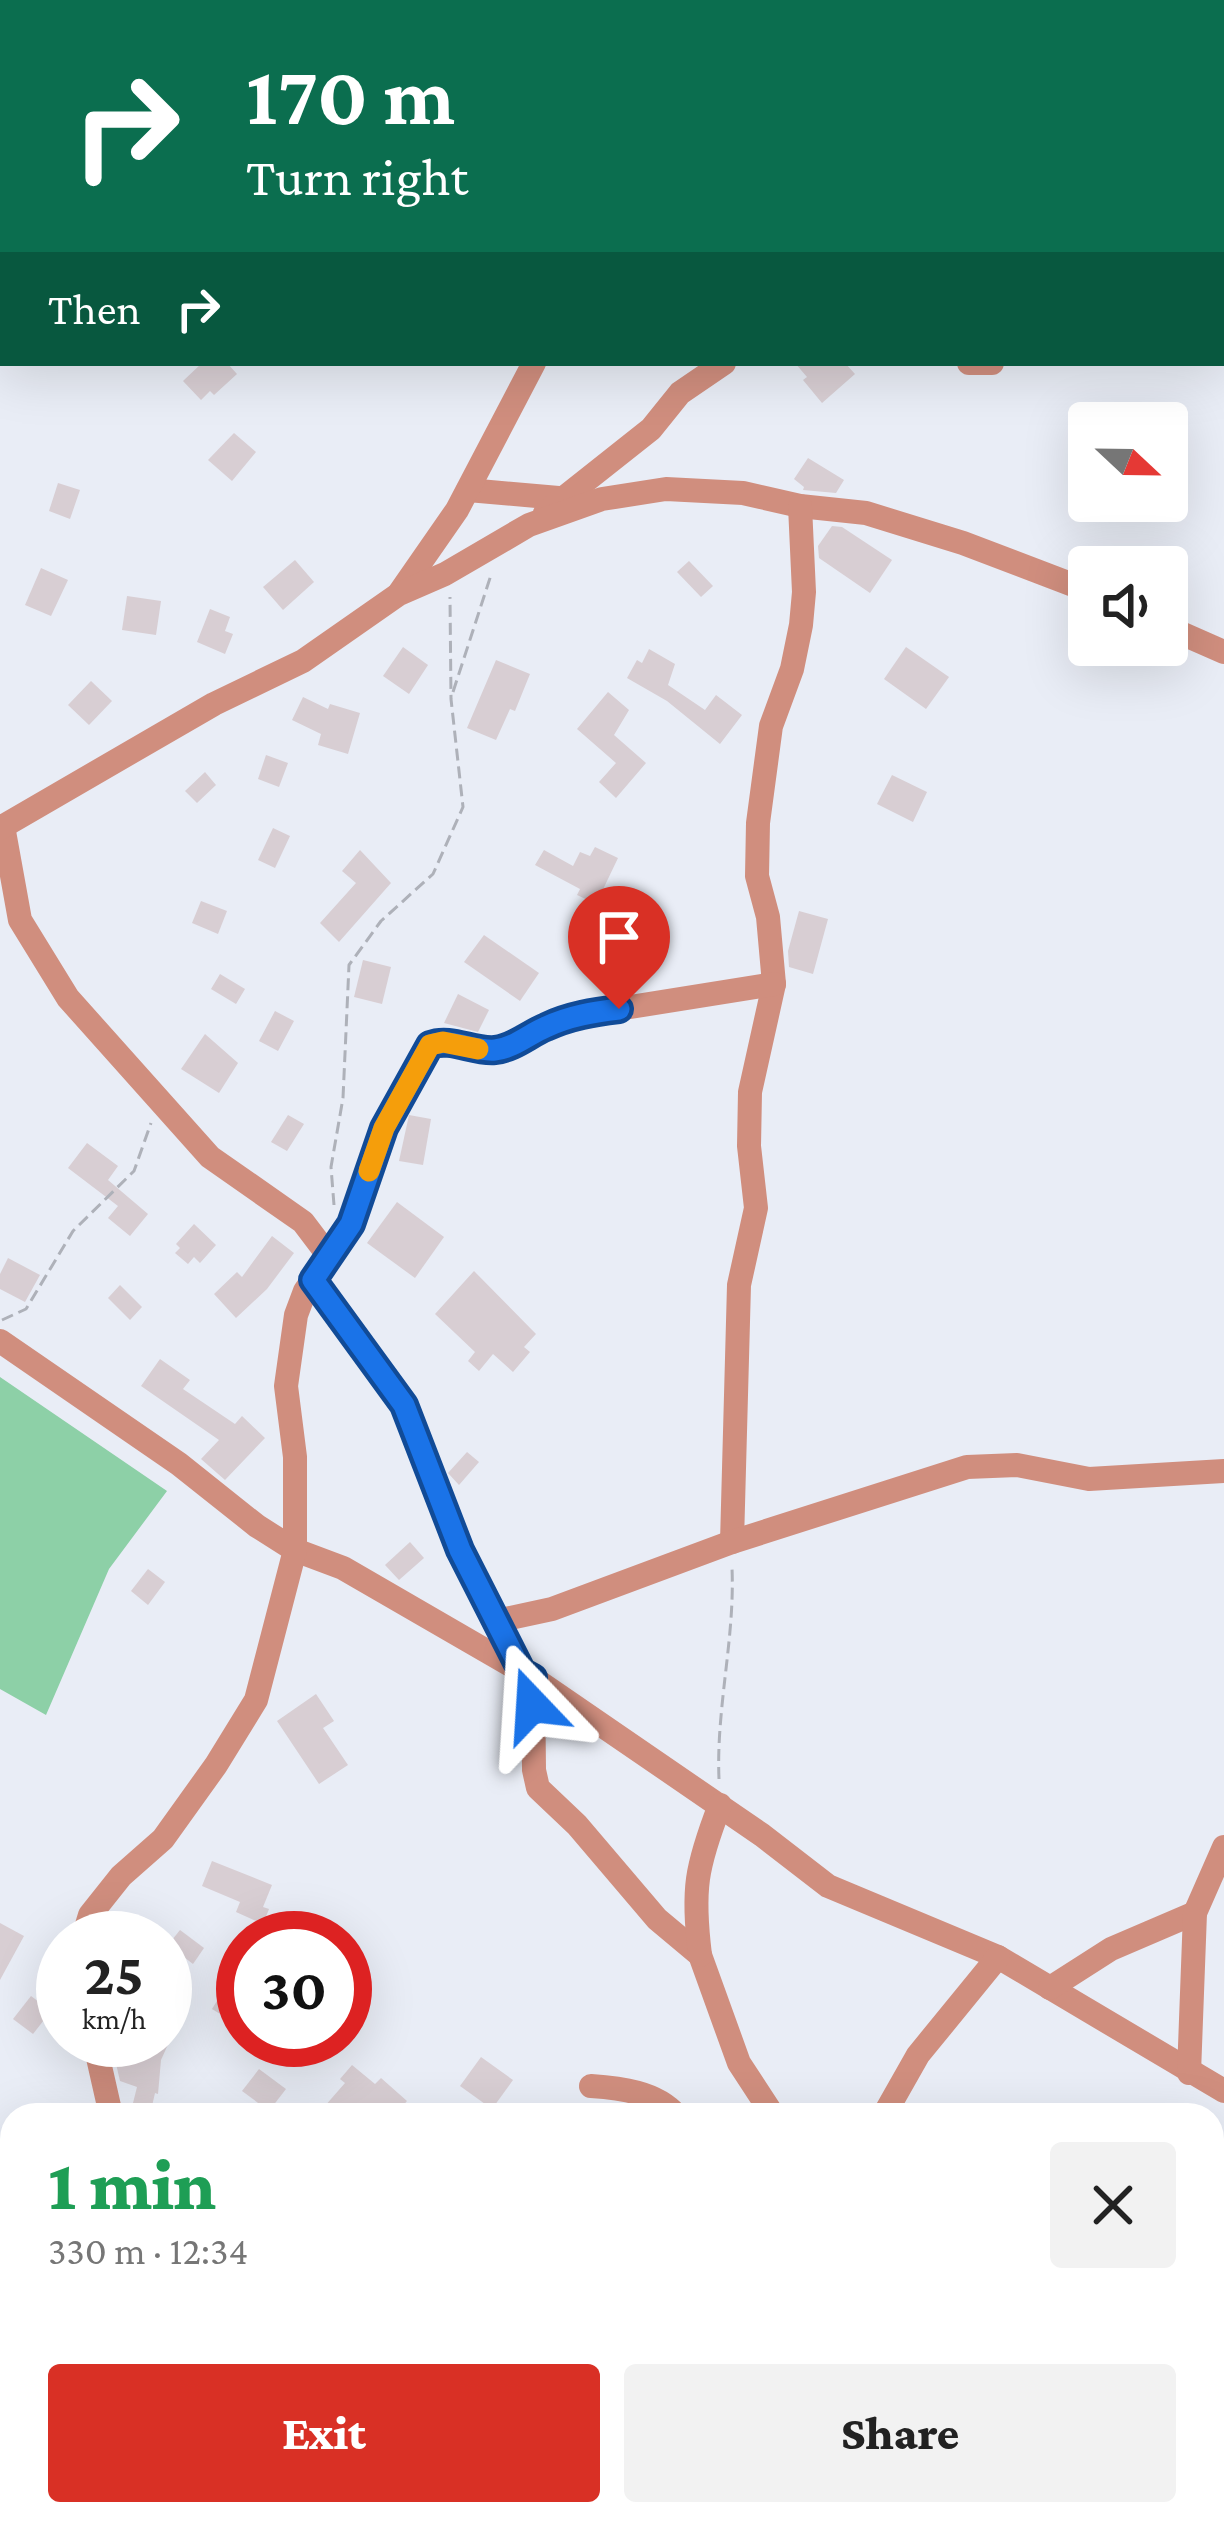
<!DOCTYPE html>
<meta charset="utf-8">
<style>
:root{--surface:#fff;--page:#f2f2f2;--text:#222;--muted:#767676;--accent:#d93025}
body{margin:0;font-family:"Crimson Pro",serif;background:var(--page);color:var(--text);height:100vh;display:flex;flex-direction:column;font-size:45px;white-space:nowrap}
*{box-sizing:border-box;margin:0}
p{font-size:39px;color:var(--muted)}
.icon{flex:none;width:66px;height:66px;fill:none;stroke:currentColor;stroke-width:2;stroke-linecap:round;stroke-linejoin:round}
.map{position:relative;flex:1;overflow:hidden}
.drawer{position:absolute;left:0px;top:2103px;width:1224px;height:423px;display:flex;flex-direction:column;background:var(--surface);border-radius:36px 36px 0 0;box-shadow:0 12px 48px #0002}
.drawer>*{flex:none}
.top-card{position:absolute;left:0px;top:0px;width:1224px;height:366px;box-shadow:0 12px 48px #0002;background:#0b6e4f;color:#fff;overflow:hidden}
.needle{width:78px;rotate:112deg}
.tools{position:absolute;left:1068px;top:402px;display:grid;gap:24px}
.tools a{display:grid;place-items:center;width:120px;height:120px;border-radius:12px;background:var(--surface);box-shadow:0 12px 48px #0002;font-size:60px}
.speed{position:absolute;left:36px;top:1911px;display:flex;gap:24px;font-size:60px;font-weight:700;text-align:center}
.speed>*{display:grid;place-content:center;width:156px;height:156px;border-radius:50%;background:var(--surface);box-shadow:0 12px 48px #0002;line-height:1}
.speed small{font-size:30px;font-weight:400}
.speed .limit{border:18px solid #d22;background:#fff;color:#111}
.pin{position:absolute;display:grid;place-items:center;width:102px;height:102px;color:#fff;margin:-123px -51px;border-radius:50% 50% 50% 0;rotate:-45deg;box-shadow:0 0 12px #0007}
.pin .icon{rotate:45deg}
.me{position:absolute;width:132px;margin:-66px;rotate:340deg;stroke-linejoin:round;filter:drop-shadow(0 0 9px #0008)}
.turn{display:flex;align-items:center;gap:42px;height:252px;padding:0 48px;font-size:54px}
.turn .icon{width:156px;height:156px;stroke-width:2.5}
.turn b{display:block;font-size:84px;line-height:102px}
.then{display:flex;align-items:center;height:114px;padding:0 48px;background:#0003;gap:24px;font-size:45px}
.round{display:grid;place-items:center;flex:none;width:126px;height:126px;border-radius:12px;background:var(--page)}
.overview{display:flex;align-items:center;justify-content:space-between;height:204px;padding:0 48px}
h1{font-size:72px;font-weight:800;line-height:90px;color:#1e9e55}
.action{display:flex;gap:24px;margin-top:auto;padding:24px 48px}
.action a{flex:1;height:138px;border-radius:12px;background:var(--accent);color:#fff;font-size:48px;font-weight:800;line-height:138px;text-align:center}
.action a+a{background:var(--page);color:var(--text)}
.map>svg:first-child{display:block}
</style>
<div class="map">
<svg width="1224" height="2524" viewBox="0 0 1224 2524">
<rect width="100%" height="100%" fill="#e9edf6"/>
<path fill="#8dd0a7" d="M0 1377 167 1491 109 1569 46 1715 0 1689Z"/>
<g fill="#d8ced3">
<path d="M202 363H227L237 374 214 395 210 391 201 400 183 381Z"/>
<path d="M795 363H845L855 374 822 403 803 380 807 377Z"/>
<path d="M234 433 256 452 232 481 208 460Z"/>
<path d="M808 458 844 480 836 493 803 490 804 487 794 479Z"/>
<path d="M58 483 80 490 70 519 49 511Z"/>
<path d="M832 526 842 527 892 560 870 593 819 558 818 546Z"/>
<path d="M295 560 314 582 283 610 263 587Z"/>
<path d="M689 561 713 586 701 597 677 572Z"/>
<path d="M41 568 68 580 51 616 25 605Z"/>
<path d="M127 596 161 601 156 635 122 630Z"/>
<path d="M210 609 230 617 225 631 233 634 225 654 197 642Z"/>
<path d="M403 647 428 665 409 694 383 676Z"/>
<path d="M906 647 949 677 926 709 884 679Z"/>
<path d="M649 649 675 664 668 685 705 710 716 695 742 715 720 744 667 701 627 678 637 660 642 663Z"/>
<path d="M496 660 530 674 515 711 510 709 496 740 467 728Z"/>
<path d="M91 681 112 701 89 725 68 705Z"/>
<path d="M608 692 629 710 614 735 646 763 616 798 599 782 616 763 577 729Z"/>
<path d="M303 697 328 709 330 704 360 713 348 754 318 745 321 734 292 720Z"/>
<path d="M266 755 288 763 279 787 258 779Z"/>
<path d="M205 772 216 785 197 803 185 791Z"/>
<path d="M892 775 927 792 913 822 877 804Z"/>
<path d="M273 828 290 836 275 868 258 860Z"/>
<path d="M595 847 618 858 596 904 577 895 580 889 535 865 544 850 573 866 580 852 590 856Z"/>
<path d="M360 850 391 883 339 942 320 923 356 883 342 871Z"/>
<path d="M201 901 227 911 218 934 192 923Z"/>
<path d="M799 911 828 919 813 974 789 967 788 951Z"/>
<path d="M484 935 539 973 520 1001 464 962Z"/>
<path d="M363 960 391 967 382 1004 354 997Z"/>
<path d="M220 974 245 989 236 1004 211 989Z"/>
<path d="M458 994 489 1010 478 1032 444 1023Z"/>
<path d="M275 1011 294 1021 278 1051 259 1041Z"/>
<path d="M205 1034 238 1063 219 1093 181 1069Z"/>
<path d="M288 1115 304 1124 287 1151 271 1142Z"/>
<path d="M409 1115 431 1119 423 1165 399 1161Z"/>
<path d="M87 1143 118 1166 108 1180 148 1214 130 1236 108 1218 118 1206 68 1168Z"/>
<path d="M397 1202 444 1237 415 1278 367 1243Z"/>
<path d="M194 1224 216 1245 200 1263 194 1257 188 1264 175 1253 180 1248 176 1244Z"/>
<path d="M272 1236 294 1253 267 1289 236 1318 214 1294 237 1272 242 1277Z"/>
<path d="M8 1258 40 1275 25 1302 0 1289V1274Z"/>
<path d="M474 1271 536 1334 524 1347 530 1352 513 1372 493 1354 479 1371 468 1361 475 1352 435 1314Z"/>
<path d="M120 1285 142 1307 130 1320 108 1298Z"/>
<path d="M160 1359 190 1380 183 1389 235 1424 242 1416 265 1438 225 1480 201 1459 219 1440 141 1386Z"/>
<path d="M467 1452 479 1462 459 1485 448 1473Z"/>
<path d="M410 1542 424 1558 399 1580 385 1565Z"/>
<path d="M148 1569 165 1582 148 1605 131 1591Z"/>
<path d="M316 1694 334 1721 323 1728 348 1765 319 1784 277 1721Z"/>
<path d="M212 1861 272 1885 263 1907 269 1909 263 1924 236 1912 240 1902 202 1886Z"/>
<path d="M0 1923 24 1936 0 1980Z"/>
<path d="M180 1930 204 1948 193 1964 168 1945Z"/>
<path d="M231 1978 243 1986V2028L212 2009Z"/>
<path d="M31 1996 51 2011 33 2034 13 2019Z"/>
<path d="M119 2040H170L161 2060 158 2094 155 2093 150 2115H130L137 2087 120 2081 114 2055Z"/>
<path d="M481 2057 513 2080 492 2109 460 2086Z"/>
<path d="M352 2065 375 2084 381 2078 407 2101 395 2115H317L345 2083 340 2079Z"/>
<path d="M259 2069 286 2089 269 2111 242 2091Z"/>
</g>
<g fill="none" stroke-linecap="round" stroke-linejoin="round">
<g stroke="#aeb1b9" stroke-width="3" stroke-dasharray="12 6" stroke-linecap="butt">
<path d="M686 3 687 0"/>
<path d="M453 692 491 575"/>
<path d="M334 1205 331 1167 343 1098 349 965 381 921 433 874 463 807 451 699 450 597"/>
<path d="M2 1320 26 1309 73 1231 134 1171 151 1123"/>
<path d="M719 1779C716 1708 735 1639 732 1568"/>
</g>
<g stroke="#d08e7e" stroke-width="24">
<path d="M1221 290H1224"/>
<path d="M969 363H992"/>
<path d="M468 490 570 499"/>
<path d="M545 513 651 429 680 393 724 363"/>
<path d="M400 592 457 510 534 363"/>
<path d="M1167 627 1224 652"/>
<path d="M3 826 20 920 68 998 210 1157 303 1222 328 1255"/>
<path d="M0 828 214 704 303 661 399 594 445 574 529 525 602 499 666 489 743 493 800 506 866 513 963 543 1089 591"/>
<path d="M313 1279 404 1405 460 1550 521 1669"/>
<path d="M0 1341 179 1464 257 1526 295 1550 343 1568 533 1678 762 1835 828 1886 998 1957 1224 2091"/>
<path d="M732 1542 739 1285 756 1208 749 1146 750 1092 774 984 768 917 757 876 758 823 771 726 792 669 801 625 804 592 800 506"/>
<path d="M496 1621 552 1609 732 1542 967 1467 1017 1465 1089 1479 1224 1471"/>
<path d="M533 1678 534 1770 538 1788 577 1825 657 1919 700 1955 739 2063 773 2115"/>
<path d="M83 1938 90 1915 121 1876 163 1839 216 1765 256 1700 295 1550V1457L286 1386 296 1315 305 1291 351 1224 384 1128 423 1054 436 1042 484 1050 506 1048 546 1027 580 1015 774 984"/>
<path d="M700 1955C692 1890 696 1867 720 1805"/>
<path d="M1050 1988 1111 1949 1195 1913"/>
<path d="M94 2040 111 2115"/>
<path d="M1189 2073 1195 1913 1224 1847"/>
<path d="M591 2086C620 2088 656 2092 676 2115"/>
<path d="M884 2115 918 2055 998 1957"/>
<path d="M0 2249 12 2260"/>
<path d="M1212 2285 1224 2275"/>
<path d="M283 2514 293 2524"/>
<path d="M195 2524 197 2514"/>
<path d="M603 2524 610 2514"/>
<path d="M1017 2524 1027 2514"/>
</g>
</g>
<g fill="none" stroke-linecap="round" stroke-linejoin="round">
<defs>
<path id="route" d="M532 1705 533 1678 522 1672 460 1550 404 1405 313 1280 351 1224 384 1128 430 1045C451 1037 473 1052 495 1050 514 1048 529 1034 546 1027 569 1016 594 1012 619 1009"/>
</defs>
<use href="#route" stroke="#114b97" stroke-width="30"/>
<use href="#route" stroke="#1a73e8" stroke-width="21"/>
<path stroke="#f59e0b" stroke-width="21" d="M369 1171 384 1128 430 1045 443 1042 478 1049"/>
</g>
</svg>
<div class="tools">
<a><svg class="needle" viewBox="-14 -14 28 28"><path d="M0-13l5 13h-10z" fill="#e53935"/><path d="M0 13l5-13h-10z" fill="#767676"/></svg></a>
<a><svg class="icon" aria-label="sound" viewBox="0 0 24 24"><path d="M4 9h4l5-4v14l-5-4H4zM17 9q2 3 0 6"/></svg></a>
</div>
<div class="speed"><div>25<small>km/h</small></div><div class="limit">30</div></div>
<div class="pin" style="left:619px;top:1009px;background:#d93025"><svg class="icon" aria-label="arrive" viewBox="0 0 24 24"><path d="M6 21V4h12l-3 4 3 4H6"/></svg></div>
<svg class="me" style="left:532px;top:1705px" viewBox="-20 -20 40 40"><path d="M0-17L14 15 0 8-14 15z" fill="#1a73e8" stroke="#fff" stroke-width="4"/></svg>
<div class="top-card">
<div class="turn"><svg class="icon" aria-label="right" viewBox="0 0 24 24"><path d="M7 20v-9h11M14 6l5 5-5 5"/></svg><div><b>170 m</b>Turn right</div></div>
<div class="then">Then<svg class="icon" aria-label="right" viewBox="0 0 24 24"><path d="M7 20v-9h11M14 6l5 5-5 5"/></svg></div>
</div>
<section class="drawer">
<div class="overview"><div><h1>1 min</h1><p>330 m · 12:34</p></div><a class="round"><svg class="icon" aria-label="close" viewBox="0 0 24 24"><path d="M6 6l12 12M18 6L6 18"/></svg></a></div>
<div class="action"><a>Exit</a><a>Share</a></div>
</section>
</div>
